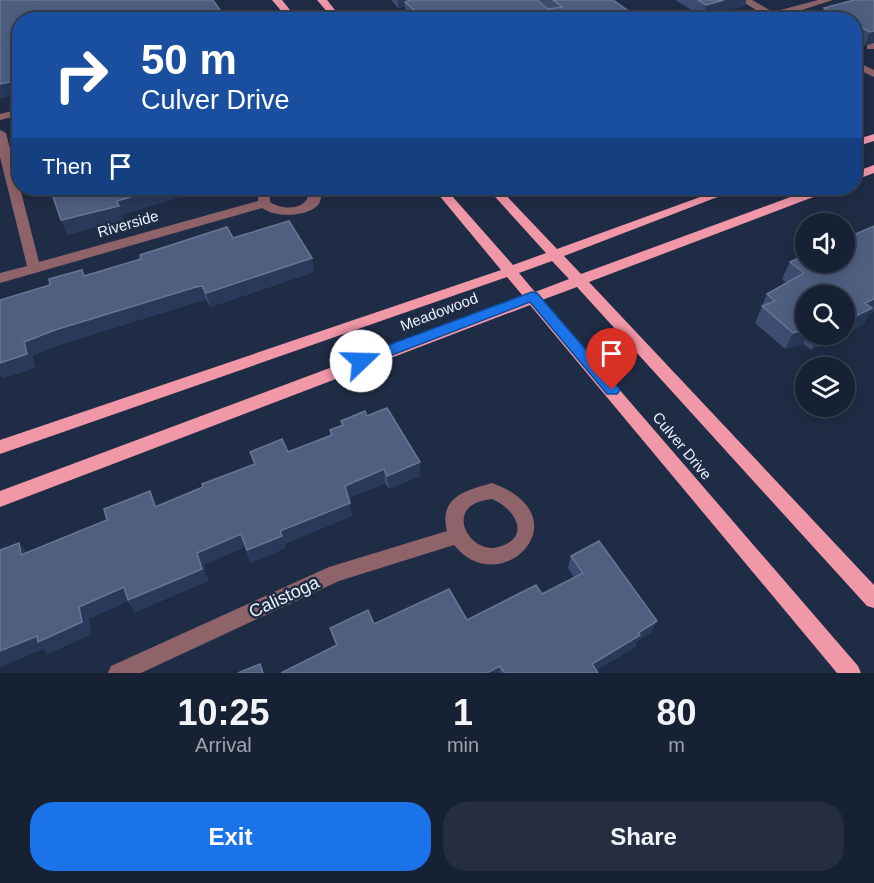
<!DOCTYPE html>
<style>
:root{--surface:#172134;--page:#242e40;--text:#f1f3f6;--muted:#9ea3ac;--line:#363e4f;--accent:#1a73e8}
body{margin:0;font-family:Helvetica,sans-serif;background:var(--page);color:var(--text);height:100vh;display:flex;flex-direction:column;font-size:22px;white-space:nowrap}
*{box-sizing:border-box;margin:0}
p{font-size:20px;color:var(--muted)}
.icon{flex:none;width:33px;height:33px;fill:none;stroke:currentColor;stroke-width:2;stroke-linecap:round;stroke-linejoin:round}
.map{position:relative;height:673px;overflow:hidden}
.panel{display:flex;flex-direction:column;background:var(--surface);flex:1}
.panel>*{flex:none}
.guide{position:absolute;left:12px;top:12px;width:850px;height:183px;border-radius:24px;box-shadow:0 3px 15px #0003,0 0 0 2px var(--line);background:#1a4fa0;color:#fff;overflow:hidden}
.buttons{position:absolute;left:795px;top:213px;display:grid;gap:12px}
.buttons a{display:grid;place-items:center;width:60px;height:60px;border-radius:50%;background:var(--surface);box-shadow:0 3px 15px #0003,0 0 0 2px var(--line);font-size:30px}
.pin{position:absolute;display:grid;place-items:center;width:51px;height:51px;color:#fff;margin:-62px -26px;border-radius:50% 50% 50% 0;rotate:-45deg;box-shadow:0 0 6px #0007}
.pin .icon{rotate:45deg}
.me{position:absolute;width:66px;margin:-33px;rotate:69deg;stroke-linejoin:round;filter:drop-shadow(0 0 4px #0008)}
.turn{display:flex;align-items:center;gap:21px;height:126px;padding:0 30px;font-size:27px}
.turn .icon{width:78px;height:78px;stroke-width:2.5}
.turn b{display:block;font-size:42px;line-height:51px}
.then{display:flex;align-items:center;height:57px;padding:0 30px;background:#0003;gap:12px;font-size:22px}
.eta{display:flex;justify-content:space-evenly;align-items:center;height:102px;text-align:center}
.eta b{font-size:36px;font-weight:700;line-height:42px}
.primary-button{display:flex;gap:12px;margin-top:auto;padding:12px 30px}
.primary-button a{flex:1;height:69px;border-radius:24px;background:var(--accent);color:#fff;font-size:24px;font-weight:700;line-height:69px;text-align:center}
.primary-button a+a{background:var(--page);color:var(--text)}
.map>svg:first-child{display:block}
</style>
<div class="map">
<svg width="874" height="673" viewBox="0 0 874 673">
<rect width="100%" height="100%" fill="#1f2c45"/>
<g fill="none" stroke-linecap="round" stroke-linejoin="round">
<g fill="#8e636a" fill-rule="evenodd">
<path d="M740 0H752L773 12 818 0H833L780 17V20H753L764 15Z"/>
<path d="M874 43V49H867V45Z"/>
<path d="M855 61 874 70V77L855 68Z"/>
<path d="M20 109V115L0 120V114Z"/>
<path d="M0 130 6 133 39 262 258 201V196L265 188H277L270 197V202C282 210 306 211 309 193L306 188H318C334 214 281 222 262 208L0 283V273L27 266 0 157Z"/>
<path d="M492 483C586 517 500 603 454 545L339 581 141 673H108L111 666 329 567 447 531C438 497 467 490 492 483ZM492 499C516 509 532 538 498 547 474 554 449 518 474 504 479 501 486 500 492 499Z"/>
</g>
<g fill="#f097a8" fill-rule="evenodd">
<path d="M272 0H282L298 20H289Z"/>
<path d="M317 0H327L343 20H334Z"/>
<path d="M874 134V141L855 147V140Z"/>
<path d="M874 165V173L855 180V172Z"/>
<path d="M433 188H445L513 265 546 253 487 188H499L557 249 725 188H741L564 256 581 274 815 188H831L829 191 589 282 874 585V608L867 606 577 287 542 300 858 666 861 673H837L530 305 0 507V491L523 296 507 277 0 454V440L501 270ZM552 261 569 279 535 292 519 273Z"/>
</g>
</g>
<g fill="#3c4d71">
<path d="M391 0H537L548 9 538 0H613L641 20H411L405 14V6L398 8Z"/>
<path d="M675 0H746L745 6 703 17Z"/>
<path d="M874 0V42L865 45 855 40V20H820L824 8Z"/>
<path d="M874 226V311L869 314 863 325 844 334V296H806V334H843L811 350 803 344 785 349 755 323 767 294 787 283 782 279 790 262Z"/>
<path d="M233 238 314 272 210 307 206 300 200 301 62 344 32 356 35 368 3 378 0 373V300L50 285 82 270 84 276Z"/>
<path d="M367 416 420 462V476L389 489 385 483 349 498 352 516 284 544 285 548 251 563 245 547 203 565 208 581 135 612 128 601 88 619 91 634 48 654 43 649 0 667V550L27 553 107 520 150 491 157 506 203 487 254 464 250 452H288L330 435V430L342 426 341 421Z"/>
<path d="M571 556 651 633 637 641 635 647 596 670 598 673H281L336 646 330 628 374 624 467 620 542 594 574 577 568 568Z"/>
</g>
<g fill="#293959">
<path d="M398 0H426L405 2V6L398 8Z"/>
<path d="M724 0H746L745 6 703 17 706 5Z"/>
<path d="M874 31V42L865 45 870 32Z"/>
<path d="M15 81 20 90V94L0 99V84Z"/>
<path d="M160 188H210L122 215 124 220 67 235 61 220 117 201Z"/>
<path d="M312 258 314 272 210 307 206 293Z"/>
<path d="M202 286 206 300 200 301 62 344 32 356 35 368 3 378 0 373V363L24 342 55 330 196 287Z"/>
<path d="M874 299V311L869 314 863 325 844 334V322L865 303Z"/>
<path d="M806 329V334H808L803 344 785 349 793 333Z"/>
<path d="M819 334H843L811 350Z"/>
<path d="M420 462V476L389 489 387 476Z"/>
<path d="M384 469 385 483 347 499 345 486Z"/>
<path d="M150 491 157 504 162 520 155 507Z"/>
<path d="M350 503 352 516 284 544 285 548 251 563 247 550 280 531Z"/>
<path d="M241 534 245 547 203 565 208 581 135 612 128 601 88 619 91 634 48 654 43 649 0 667V651L79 607 197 553Z"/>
<path d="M19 543 29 555H21Z"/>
<path d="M657 621 651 633 637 641 635 647 591 673 592 664 638 633Z"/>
<path d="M500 666 499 673H487Z"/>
</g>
<g fill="#4f5f80" stroke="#687693" stroke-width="1.5">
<path d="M0 0H213L227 20H20V93L15 81 0 84Z"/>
<path d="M411 0H537L548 9 562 7 553 0H613L641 20H425L405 2Z"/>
<path d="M698 0H724L706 5Z"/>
<path d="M854 0H874V31L870 32 855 24V20H846L824 8Z"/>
<path d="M50 188H160L117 201 119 206 61 220Z"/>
<path d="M289 221 312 258 206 293 202 286 196 287 55 330 24 342 27 354 0 363V300L50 285 49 279 82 270 84 276 141 259 140 255 227 227 233 238Z"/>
<path d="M874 226V299L865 303 872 308 844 322V296H806V329L793 333 762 306 775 301 767 294 804 273 790 262 806 255V262H844V239Z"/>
<path d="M387 408 420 462 387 476 384 469 345 486 350 503 280 531 282 536 247 550 241 534 197 553 202 569 128 600 124 587 79 607 82 622 38 642 37 636 0 651V550L19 543 21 555 107 520 104 509 150 491 155 507 203 487 202 484 255 464 250 452 282 439 288 452 332 435 330 430 343 425 341 421 365 411 367 416Z"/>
<path d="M599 541 657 621 638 633 640 635 592 664 598 673H505L500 666 487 673H281L337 645 330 628 368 610 374 624 449 589 467 620 536 585 542 594 583 573 571 556Z"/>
<path d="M260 664 263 673H238Z"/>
</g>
<path fill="#1a73e8" stroke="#114b97" stroke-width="1.5" d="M532 292 537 293 617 386 620 390 617 394H607L530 302 366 365 361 366 354 361 356 357Z"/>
<g text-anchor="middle" stroke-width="5" stroke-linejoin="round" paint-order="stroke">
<g font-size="15" fill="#edf3fd" stroke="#1f2c45">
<text transform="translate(128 224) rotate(-16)" y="5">Riverside</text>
<text transform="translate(439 312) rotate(-21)" y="5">Meadowood</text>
<text transform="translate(682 446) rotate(50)" y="5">Culver Drive</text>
</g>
<g font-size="18" fill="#edf3fd" stroke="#1f2c45">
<text transform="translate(284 597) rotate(-25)" y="6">Calistoga</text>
</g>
</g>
</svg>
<div class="buttons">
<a><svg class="icon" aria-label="sound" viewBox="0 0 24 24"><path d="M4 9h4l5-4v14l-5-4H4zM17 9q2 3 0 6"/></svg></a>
<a><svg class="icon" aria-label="search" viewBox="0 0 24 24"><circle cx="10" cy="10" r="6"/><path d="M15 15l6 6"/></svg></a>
<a><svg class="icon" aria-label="layers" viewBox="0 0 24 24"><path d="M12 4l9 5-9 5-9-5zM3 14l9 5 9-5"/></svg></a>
</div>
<div class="pin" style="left:612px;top:390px;background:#d93025"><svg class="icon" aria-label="arrive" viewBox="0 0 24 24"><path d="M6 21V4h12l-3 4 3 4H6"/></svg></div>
<svg class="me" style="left:361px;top:361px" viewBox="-20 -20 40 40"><circle r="19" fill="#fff"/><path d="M0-13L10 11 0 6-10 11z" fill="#1a73e8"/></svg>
<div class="guide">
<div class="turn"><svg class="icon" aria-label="right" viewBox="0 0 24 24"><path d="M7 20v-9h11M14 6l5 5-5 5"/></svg><div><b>50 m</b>Culver Drive</div></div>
<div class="then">Then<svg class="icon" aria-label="arrive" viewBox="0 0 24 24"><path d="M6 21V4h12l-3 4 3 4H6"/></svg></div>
</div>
</div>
<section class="panel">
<div class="eta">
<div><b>10:25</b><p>Arrival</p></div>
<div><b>1</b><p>min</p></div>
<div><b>80</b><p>m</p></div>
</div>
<div class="primary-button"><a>Exit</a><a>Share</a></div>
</section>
